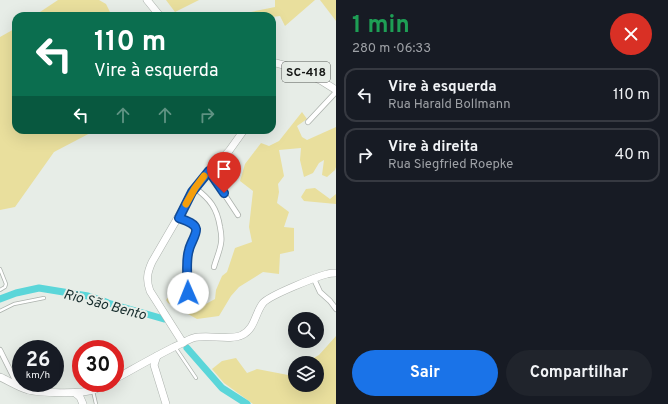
<!DOCTYPE html>
<html lang="pt">
<meta charset="utf-8">
<style>
:root{--surface:#171b24;--page:#20242c;--text:#f1f3f6;--muted:#9ea1a6;--line:#363941;--accent:#1a73e8}
body{margin:0;font-family:Overpass,sans-serif;background:var(--page);color:var(--text);height:100vh;display:flex;flex-direction:column;font-size:15px;white-space:nowrap}
*{box-sizing:border-box;margin:0}
p{font-size:13px;color:var(--muted)}
.icon{flex:none;width:22px;height:22px;fill:none;stroke:currentColor;stroke-width:2;stroke-linecap:round;stroke-linejoin:round}
.map{position:relative;flex:1;overflow:hidden}
.side{display:flex;flex-direction:column;background:var(--surface);width:332px}
.side>*{flex:none}
.guide{position:absolute;left:12px;top:12px;width:264px;height:122px;border-radius:12px;box-shadow:0 4px 16px #0002;background:#0b6e4f;color:#fff;overflow:hidden}
.tools{position:absolute;left:288px;top:312px;display:grid;gap:8px}
.tools a{display:grid;place-items:center;width:36px;height:36px;border-radius:50%;background:var(--surface);box-shadow:0 4px 16px #0002;font-size:20px}
.speed{position:absolute;left:12px;top:340px;display:flex;gap:8px;font-size:20px;font-weight:700;text-align:center}
.speed>*{display:grid;place-content:center;width:52px;height:52px;border-radius:50%;background:var(--surface);box-shadow:0 4px 16px #0002;line-height:1}
.speed small{font-size:10px;font-weight:400}
.speed .limit{border:6px solid #d22;background:#fff;color:#111}
.pin{position:absolute;display:grid;place-items:center;width:34px;height:34px;color:#fff;margin:-41px -17px;border-radius:50% 50% 50% 0;rotate:-45deg;box-shadow:0 0 4px #0007}
.pin .icon{rotate:45deg}
.me{position:absolute;width:44px;margin:-22px;rotate:359deg;stroke-linejoin:round;filter:drop-shadow(0 0 3px #0008)}
.turn{display:flex;align-items:center;gap:14px;height:84px;padding:0 16px;font-size:18px}
.turn .icon{width:52px;height:52px;stroke-width:2.5}
.turn b{display:block;font-size:28px;line-height:34px}
.lanes{display:flex;align-items:center;height:38px;padding:0 16px;background:#0003;justify-content:center;gap:20px;direction:ltr}
.lanes .off{opacity:.35}
.round{display:grid;place-items:center;flex:none;width:42px;height:42px;border-radius:21px;background:var(--page)}
.overview{display:flex;align-items:center;justify-content:space-between;height:68px;padding:0 16px}
h1{font-size:24px;font-weight:700;line-height:30px;color:#1e9e55}
.action{display:flex;gap:8px;margin-top:auto;padding:8px 16px}
.action a{flex:1;height:46px;border-radius:24px;background:var(--accent);color:#fff;font-size:16px;font-weight:700;line-height:46px;text-align:center}
.action a+a{background:var(--page);color:var(--text)}
ul{padding:0;list-style:none}
li{display:flex;align-items:center;gap:12px;height:54px;margin:0 8px 6px;padding:0 8px;border:2px solid var(--line);border-radius:12px}
li div{flex:1}
li b{display:block;font-size:15px}
li em{font-style:normal}
main{display:flex;flex:1;min-height:0}
.map>svg:first-child{display:block}
</style>
<main>
<div class="map">
<svg width="336" height="404" viewBox="0 0 336 404">
<rect width="100%" height="100%" fill="#e7ede7"/>
<g fill="#e9df9d">
<path d="M58 0H99L106 4 112 16H34Z"/>
<path d="M166 0H199L175 12Z"/>
<path d="M275 0H315L285 26 280 16 272 17V16H247L246 13 275 7Z"/>
<path d="M320 0H336V21Z"/>
<path d="M16 28V130H96L54 152 15 207 0 210V37Z"/>
<path d="M302 112 307 119 297 126 302 137 307 140 336 127V167L335 170 327 177 322 175 324 160 319 163 313 173 304 177 300 160 301 148 279 150 284 176 278 184 279 192 277 203 289 212 284 227 294 228V251L280 254 279 274 263 272 239 287 231 296 219 316 197 319 168 303 166 300 170 295H175L191 307 204 305 215 299 216 290 222 276 227 272 235 248 252 242 249 227 253 191 240 181 245 164 261 143 269 146 279 141Z"/>
<path d="M315 188 330 199 336 194V204L304 201 301 197 306 189Z"/>
<path d="M336 336V404H253L224 383 212 369 222 361 236 358 247 373 257 369 288 375 295 369V385H317V363H305L319 355Z"/>
</g>
<g fill="none" stroke-linecap="round" stroke-linejoin="round">
<g stroke="#5bd6d9" stroke-width="7">
<path d="M0 299 16 293 39 288 88 296 101 300 108 303 164 319"/>
<path d="M187 348 222 388 247 404"/>
</g>
<defs>
<g id="lane">
<path d="M0 269 6 284 5 287 0 290"/>
<path d="M0 311 14 304 44 298"/>
<path d="M175 347 196 378"/>
<path d="M93 391 96 404"/>
</g>
<g id="street">
<path d="M308 122 336 92"/>
<path d="M209 171 238 215"/>
<path d="M195 188C210 199 217 208 220 227 221 232 222 238 221 243 220 251 216 259 214 267"/>
<path d="M179 218 194 225 196 231 190 244 188 254V293"/>
<path d="M314 279 320 292 330 301 336 309"/>
<path d="M0 350 18 386"/>
</g>
<g id="secondary">
<path d="M183 343 150 291C146 280 147 273 152 262L195 188 204 177 229 151 244 130"/>
<path d="M157 356 154 365 166 404"/>
<path d="M0 377C9 381 18 387 28 390 39 393 82 394 93 390 98 389 102 385 107 383"/>
<path d="M115 379C135 368 154 357 174 347 181 344 187 340 193 338 207 334 230 341 242 335 255 329 255 313 263 303 270 295 316 277 327 274 330 273 333 273 336 273"/>
<path d="M75 393 80 397 83 404"/>
</g>
<g id="primary">
<path d="M147 0 160 16"/>
<path d="M272 62C296 67 316 76 336 90"/>
</g>
</defs>
<use href="#lane" stroke="#acb2ad" stroke-width="4"/>
<use href="#street" stroke="#acb2ad" stroke-width="6"/>
<use href="#secondary" stroke="#acb2ad" stroke-width="8"/>
<use href="#primary" stroke="#acb2ad" stroke-width="8"/>
<use href="#lane" stroke="#fff" stroke-width="2.5"/>
<use href="#street" stroke="#fff" stroke-width="4.5"/>
<use href="#secondary" stroke="#fff" stroke-width="7"/>
<use href="#primary" stroke="#fff" stroke-width="7"/>
</g>
<g fill="none" stroke-linecap="round" stroke-linejoin="round">
<defs>
<path id="route" d="M188 293C188 280 185 262 189 250 190 244 197 234 196 229 195 223 184 220 179 218L192 192 209 171 224 193"/>
</defs>
<use href="#route" stroke="#114b97" stroke-width="10"/>
<use href="#route" stroke="#1a73e8" stroke-width="7"/>
<path stroke="#f59e0b" stroke-width="7" d="M186 204 195 188 204 176"/>
</g>
<g text-anchor="middle" stroke-width="4" stroke-linejoin="round" paint-order="stroke">
<rect fill="#e7ede7" stroke="#555855" stroke-width="1" x="282" y="62" width="48" height="20" rx="3"/>
<g font-size="12" font-weight="bold" fill="#161816">
<text x="306" y="76">SC-418</text>
</g>
<g font-size="14" font-style="italic" fill="#182e2e" stroke="#e7ede7">
<text transform="translate(105 304) rotate(15)" y="5">Rio São Bento</text>
</g>
</g>
</svg>
<div class="tools">
<a><svg class="icon" aria-label="search" viewBox="0 0 24 24"><circle cx="10" cy="10" r="6"/><path d="M15 15l6 6"/></svg></a>
<a><svg class="icon" aria-label="layers" viewBox="0 0 24 24"><path d="M12 4l9 5-9 5-9-5zM3 14l9 5 9-5"/></svg></a>
</div>
<div class="speed"><div>26<small>km/h</small></div><div class="limit">30</div></div>
<div class="pin" style="left:224px;top:193px;background:#d93025"><svg class="icon" aria-label="arrive" viewBox="0 0 24 24"><path d="M6 21V4h12l-3 4 3 4H6"/></svg></div>
<svg class="me" style="left:188px;top:293px" viewBox="-20 -20 40 40"><circle r="19" fill="#fff"/><path d="M0-13L10 11 0 6-10 11z" fill="#1a73e8"/></svg>
<div class="guide">
<div class="turn"><svg class="icon" aria-label="left" viewBox="0 0 24 24"><path d="M17 20v-9H6M10 6l-5 5 5 5"/></svg><div><b>110 m</b>Vire à esquerda</div></div>
<div class="lanes"><svg class="icon" aria-label="left" viewBox="0 0 24 24"><path d="M17 20v-9H6M10 6l-5 5 5 5"/></svg><svg class="icon off" aria-label="ahead" viewBox="0 0 24 24"><path d="M12 20V5M6 11l6-6 6 6"/></svg><svg class="icon off" aria-label="ahead" viewBox="0 0 24 24"><path d="M12 20V5M6 11l6-6 6 6"/></svg><svg class="icon off" aria-label="right" viewBox="0 0 24 24"><path d="M7 20v-9h11M14 6l5 5-5 5"/></svg></div>
</div>
</div>
<section class="side">
<div class="overview"><div><h1>1 min</h1><p>280 m · 06:33</p></div><a class="round" style="background:#d93025;color:#fff"><svg class="icon" aria-label="close" viewBox="0 0 24 24"><path d="M6 6l12 12M18 6L6 18"/></svg></a></div>
<ul>
<li><svg class="icon" aria-label="left" viewBox="0 0 24 24"><path d="M17 20v-9H6M10 6l-5 5 5 5"/></svg><div><b>Vire à esquerda</b><p>Rua Harald Bollmann</p></div><em>110 m</em></li>
<li><svg class="icon" aria-label="right" viewBox="0 0 24 24"><path d="M7 20v-9h11M14 6l5 5-5 5"/></svg><div><b>Vire à direita</b><p>Rua Siegfried Roepke</p></div><em>40 m</em></li>
</ul>
<div class="action"><a>Sair</a><a>Compartilhar</a></div>
</section>
</main>
